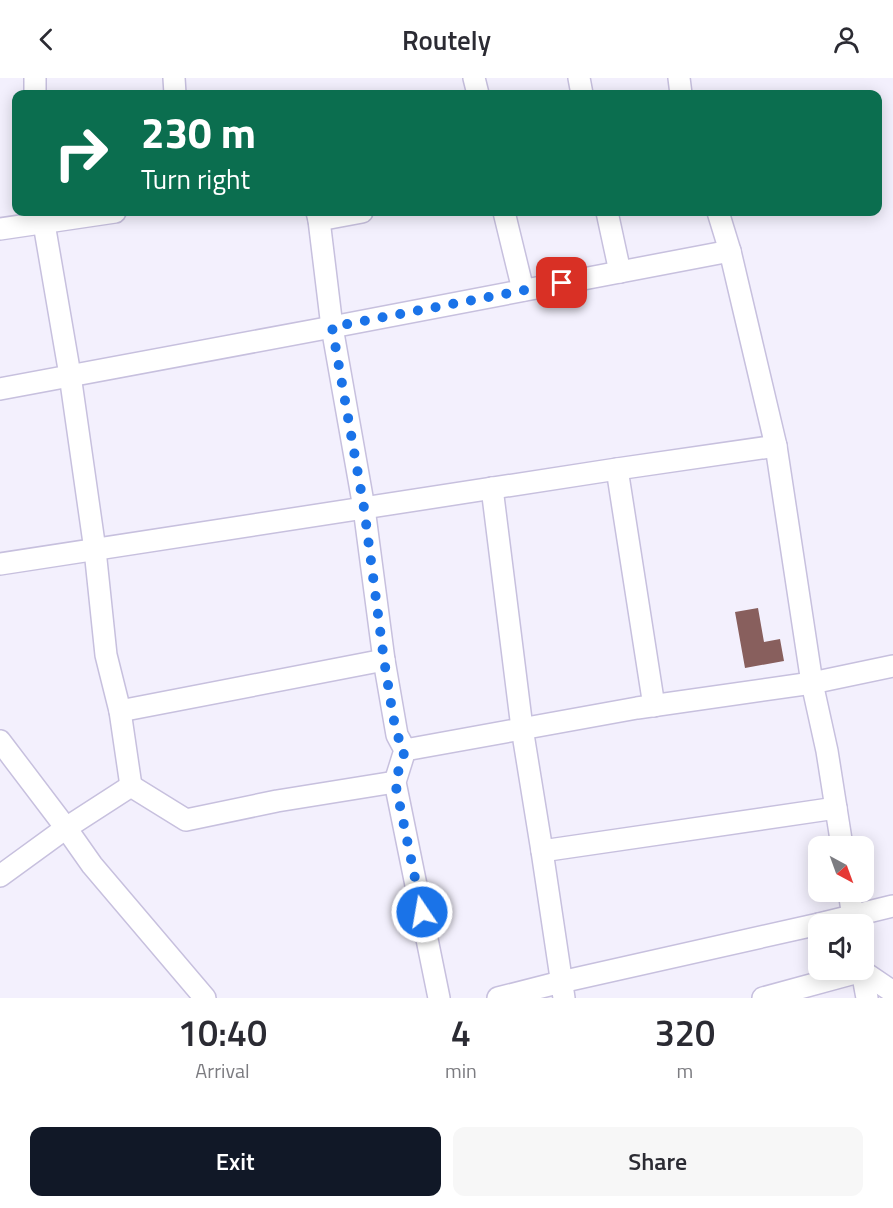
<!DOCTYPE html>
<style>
:root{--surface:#fff;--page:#f7f7f7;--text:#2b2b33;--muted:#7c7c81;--accent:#111827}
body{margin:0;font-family:"Titillium Web",sans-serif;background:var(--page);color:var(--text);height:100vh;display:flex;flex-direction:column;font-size:22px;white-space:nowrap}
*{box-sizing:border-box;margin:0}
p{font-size:20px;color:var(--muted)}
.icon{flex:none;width:33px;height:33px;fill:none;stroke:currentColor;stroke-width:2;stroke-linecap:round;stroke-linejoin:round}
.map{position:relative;height:920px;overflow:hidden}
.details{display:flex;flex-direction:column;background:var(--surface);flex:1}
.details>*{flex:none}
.guide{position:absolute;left:12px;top:12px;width:870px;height:126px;border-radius:12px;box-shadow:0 3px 15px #0003;background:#0b6e4f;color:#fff;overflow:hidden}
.needle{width:39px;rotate:139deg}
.buttons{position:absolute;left:808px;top:758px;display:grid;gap:12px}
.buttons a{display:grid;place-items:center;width:66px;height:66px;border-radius:12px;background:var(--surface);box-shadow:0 3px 15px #0003;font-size:30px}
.pin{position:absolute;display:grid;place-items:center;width:51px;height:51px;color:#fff;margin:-26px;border-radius:12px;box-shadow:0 3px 9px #0006}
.me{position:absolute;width:66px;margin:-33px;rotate:348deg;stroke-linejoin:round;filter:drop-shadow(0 0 4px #0008)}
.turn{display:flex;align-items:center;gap:21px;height:126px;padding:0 30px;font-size:27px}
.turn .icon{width:78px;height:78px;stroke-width:2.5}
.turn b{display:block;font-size:42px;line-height:51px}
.eta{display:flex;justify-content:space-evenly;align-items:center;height:102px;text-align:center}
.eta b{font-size:36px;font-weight:600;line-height:42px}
.cta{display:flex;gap:12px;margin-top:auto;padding:12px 30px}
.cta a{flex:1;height:69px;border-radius:12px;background:var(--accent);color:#fff;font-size:24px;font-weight:600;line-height:69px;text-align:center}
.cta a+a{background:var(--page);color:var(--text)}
header{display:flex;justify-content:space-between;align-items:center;height:78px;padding:0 30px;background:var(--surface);font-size:27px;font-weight:600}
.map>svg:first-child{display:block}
</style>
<header><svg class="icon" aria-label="back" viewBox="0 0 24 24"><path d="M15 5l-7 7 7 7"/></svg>Routely<svg class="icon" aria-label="person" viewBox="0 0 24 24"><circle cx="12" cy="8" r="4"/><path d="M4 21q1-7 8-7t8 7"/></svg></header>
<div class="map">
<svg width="893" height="920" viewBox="0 0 893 920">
<rect width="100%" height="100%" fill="#f3f0fd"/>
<path fill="#885f5d" d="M758 530 764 564 780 561 784 583 745 590 735 534Z"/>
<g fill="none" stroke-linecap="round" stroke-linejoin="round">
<defs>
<g id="minor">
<path d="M35 0V16"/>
<path d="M174 0 175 16"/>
<path d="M474 0 478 16"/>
<path d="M579 0 582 16"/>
<path d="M679 0 681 16"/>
<path d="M42 134 70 297 95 472 106 577 120 633 131 708"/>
<path d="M317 134 319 142 332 249 364 430 384 582 397 657 405 672 395 704 439 920"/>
<path d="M504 134 523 212"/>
<path d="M607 134 620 194"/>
<path d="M718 134 730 173"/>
<path d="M319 142 362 134"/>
<path d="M0 151 115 134"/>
<path d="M0 311 332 249 730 173 776 368 812 605 827 673 842 768"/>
<path d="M617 391 654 628"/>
<path d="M492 410 522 650 542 773 564 920"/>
<path d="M0 486 617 391 776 368"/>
<path d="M120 633 384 582"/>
<path d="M0 663 66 750 92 787 205 920"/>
<path d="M405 672 637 630 812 605 893 588"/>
<path d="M542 773 836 730"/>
<path d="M0 798 66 750 131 708 186 742 277 723 395 704"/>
<path d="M849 813 854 846"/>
<path d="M819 846 893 828"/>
<path d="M862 893 893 914"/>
<path d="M862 893 867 920"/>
<path d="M498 920 561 904 819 846"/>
<path d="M763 920 862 893V891"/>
</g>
</defs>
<use href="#minor" stroke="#c7c0de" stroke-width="24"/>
<use href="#minor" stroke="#fff" stroke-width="21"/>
</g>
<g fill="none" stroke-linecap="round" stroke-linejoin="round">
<path stroke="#1a73e8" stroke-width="10" stroke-dasharray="0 18" d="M422 834 395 704 405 672 397 657 393 638 384 582 364 430 332 249 562 205"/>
</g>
</svg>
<div class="buttons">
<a><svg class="needle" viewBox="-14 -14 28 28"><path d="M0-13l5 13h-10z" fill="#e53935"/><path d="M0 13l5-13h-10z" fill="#7c7c81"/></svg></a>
<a><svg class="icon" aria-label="sound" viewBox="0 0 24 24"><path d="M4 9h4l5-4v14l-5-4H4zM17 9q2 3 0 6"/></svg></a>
</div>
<div class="pin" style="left:562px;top:205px;background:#d93025"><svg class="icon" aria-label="arrive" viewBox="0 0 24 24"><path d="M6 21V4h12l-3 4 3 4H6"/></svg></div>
<svg class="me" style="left:422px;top:834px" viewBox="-20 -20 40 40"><circle r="17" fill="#1a73e8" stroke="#fff" stroke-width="3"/><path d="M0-11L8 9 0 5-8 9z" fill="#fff"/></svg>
<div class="guide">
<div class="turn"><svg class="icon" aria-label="right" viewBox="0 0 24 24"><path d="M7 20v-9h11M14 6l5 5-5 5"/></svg><div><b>230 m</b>Turn right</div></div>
</div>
</div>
<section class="details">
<div class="eta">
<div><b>10:40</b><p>Arrival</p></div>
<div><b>4</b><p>min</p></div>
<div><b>320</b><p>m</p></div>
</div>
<div class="cta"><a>Exit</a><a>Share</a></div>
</section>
